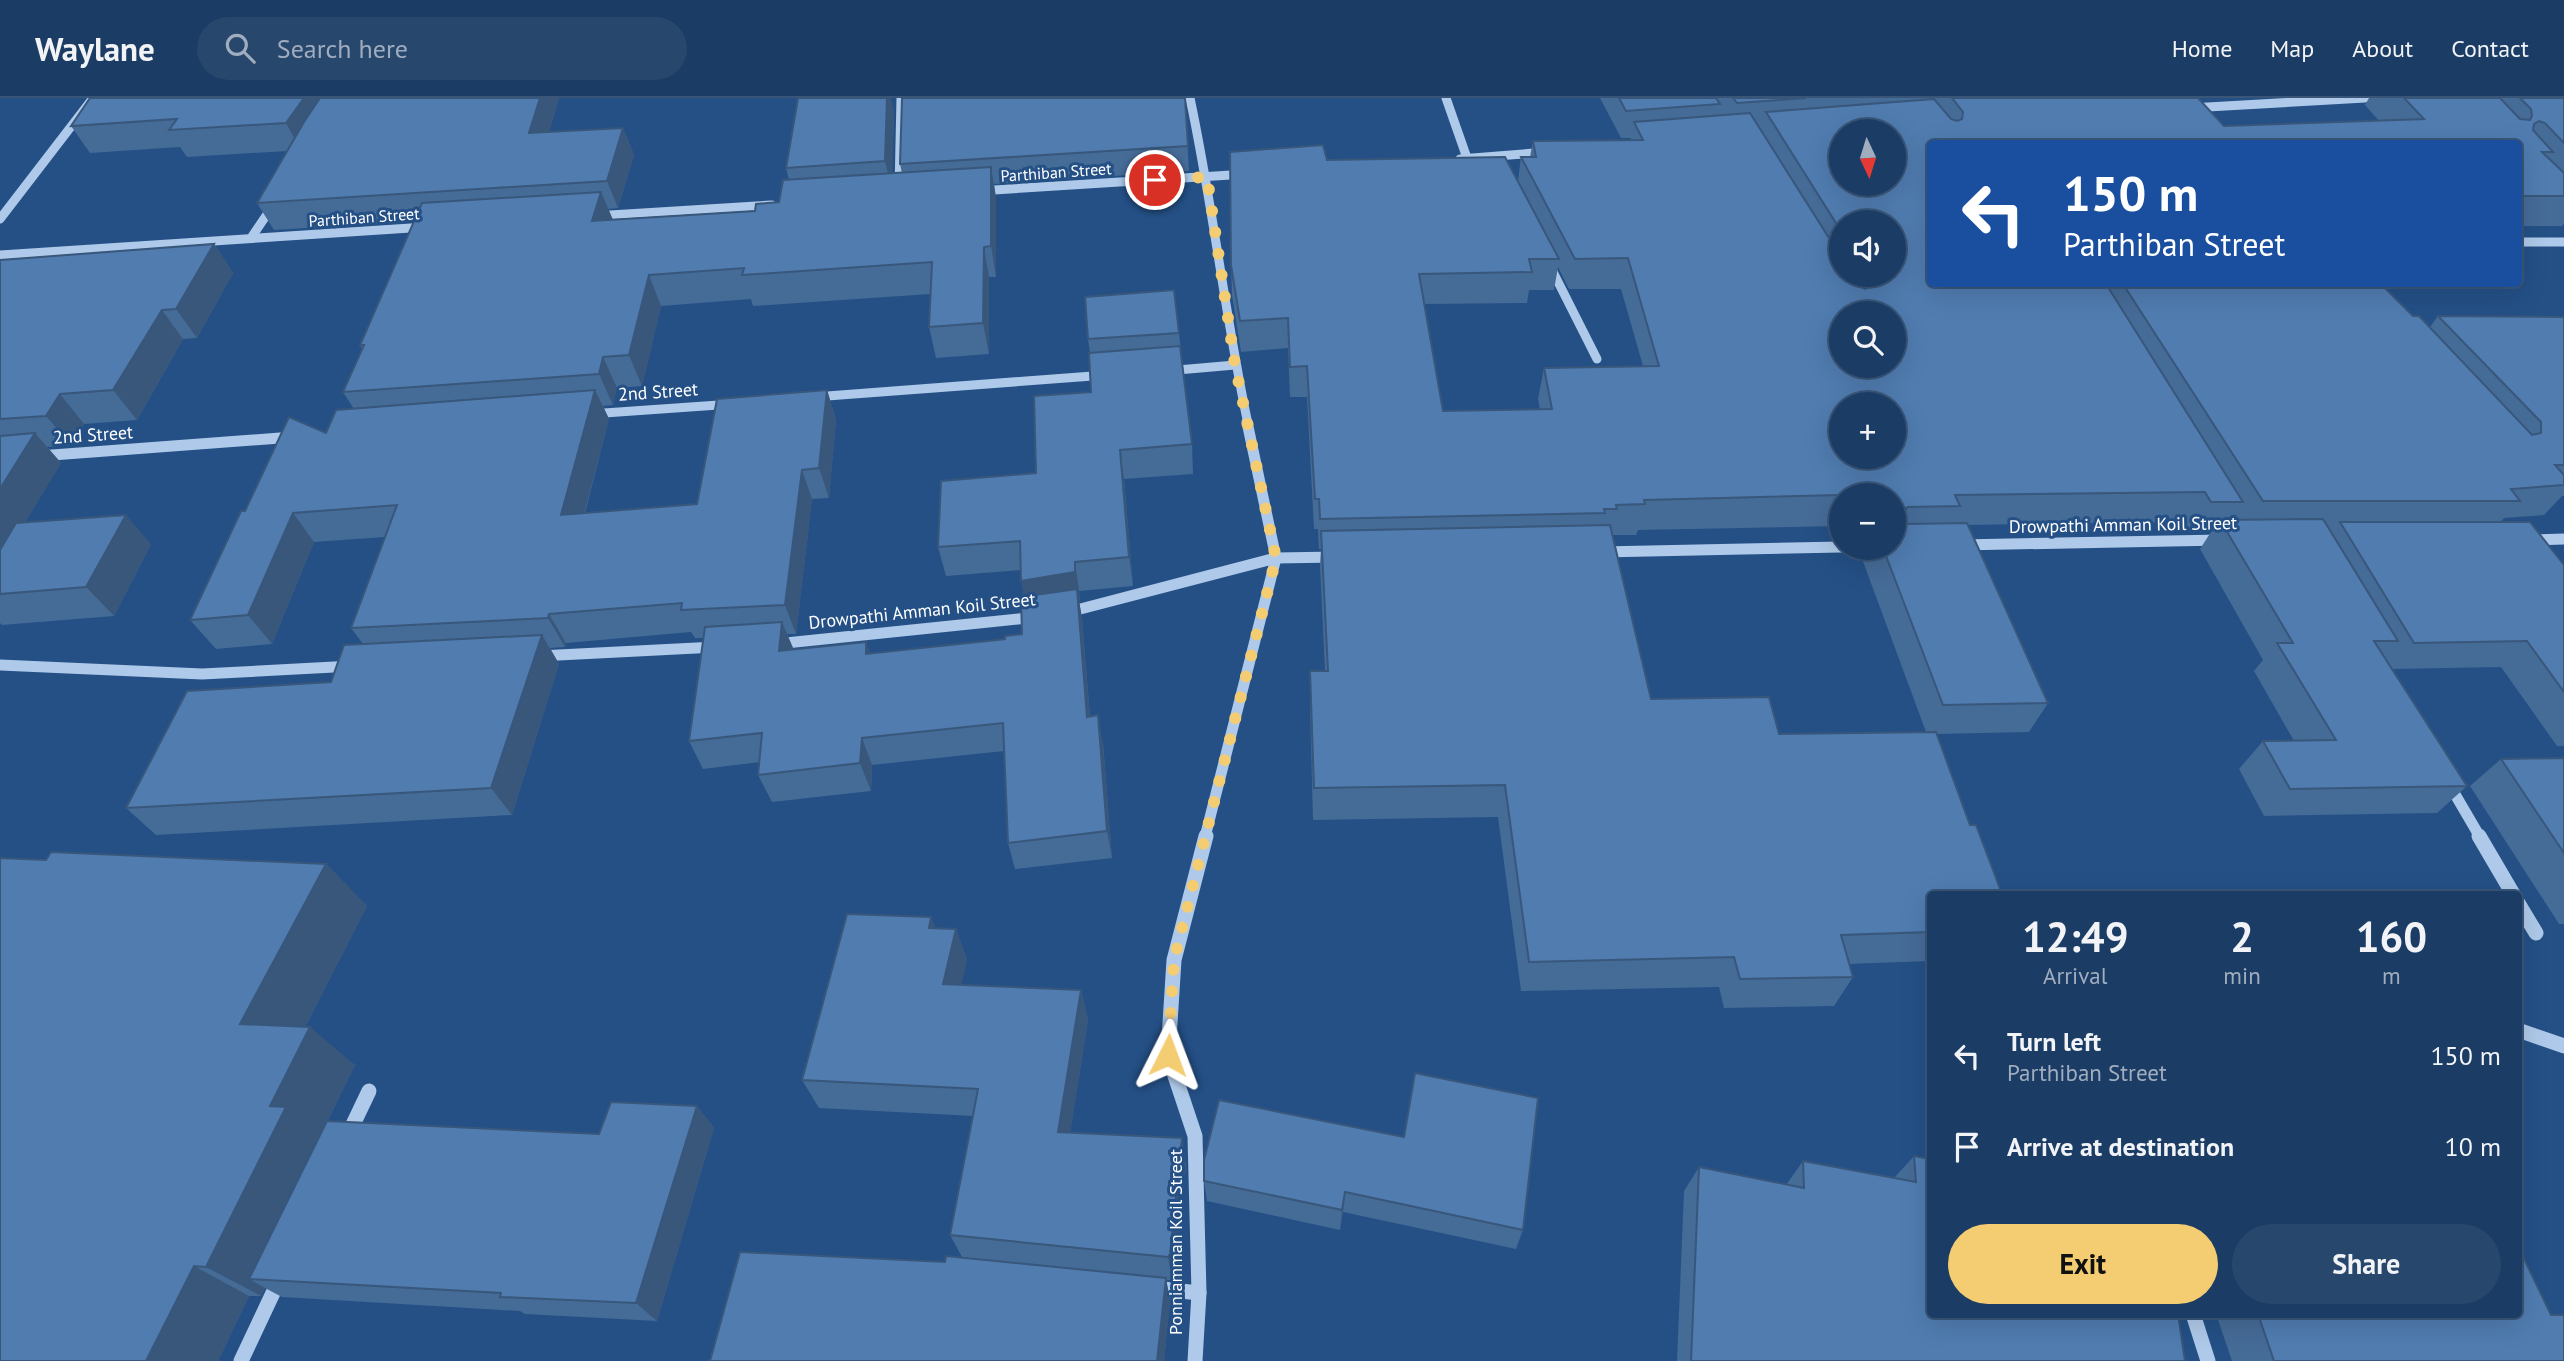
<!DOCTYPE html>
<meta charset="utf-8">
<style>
:root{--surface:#1b3c64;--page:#28476d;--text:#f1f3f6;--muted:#a0adbf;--line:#395678;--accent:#f4cc71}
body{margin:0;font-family:"PT Sans",sans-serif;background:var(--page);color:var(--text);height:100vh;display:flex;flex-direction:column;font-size:26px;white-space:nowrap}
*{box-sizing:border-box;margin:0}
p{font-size:23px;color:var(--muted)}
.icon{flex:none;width:38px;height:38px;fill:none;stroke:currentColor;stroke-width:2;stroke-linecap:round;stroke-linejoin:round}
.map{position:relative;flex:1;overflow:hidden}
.drawer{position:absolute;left:1927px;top:793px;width:595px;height:427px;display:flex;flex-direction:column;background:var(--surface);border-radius:7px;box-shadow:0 7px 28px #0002,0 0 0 2px var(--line)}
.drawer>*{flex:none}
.top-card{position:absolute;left:1927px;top:42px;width:595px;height:147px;border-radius:7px;box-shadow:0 7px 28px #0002,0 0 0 2px var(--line);background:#1a4fa0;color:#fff;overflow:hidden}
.needle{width:46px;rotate:176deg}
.controls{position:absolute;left:1829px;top:21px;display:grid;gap:14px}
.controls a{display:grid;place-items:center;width:77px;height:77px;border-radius:50%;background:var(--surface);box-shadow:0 7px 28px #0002,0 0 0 2px var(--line);font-size:35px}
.pin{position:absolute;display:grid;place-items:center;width:60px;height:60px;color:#fff;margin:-30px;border:4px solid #fff;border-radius:50%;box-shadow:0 2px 7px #0007}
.me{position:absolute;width:77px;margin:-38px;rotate:3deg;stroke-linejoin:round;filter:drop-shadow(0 0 5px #0008)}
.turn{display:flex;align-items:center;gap:24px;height:147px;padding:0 21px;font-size:32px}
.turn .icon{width:91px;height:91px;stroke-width:2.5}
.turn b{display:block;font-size:49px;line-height:60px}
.eta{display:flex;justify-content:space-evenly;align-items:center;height:119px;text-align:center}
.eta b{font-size:42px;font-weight:600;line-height:49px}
.action{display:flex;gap:14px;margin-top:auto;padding:14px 21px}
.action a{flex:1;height:80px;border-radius:42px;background:var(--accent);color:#111;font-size:28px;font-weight:600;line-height:80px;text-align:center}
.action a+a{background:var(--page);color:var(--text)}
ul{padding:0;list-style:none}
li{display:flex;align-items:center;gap:21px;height:91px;padding:0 21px}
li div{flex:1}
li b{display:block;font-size:26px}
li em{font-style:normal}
header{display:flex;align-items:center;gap:42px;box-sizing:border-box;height:98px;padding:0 35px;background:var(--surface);border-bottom:2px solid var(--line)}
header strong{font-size:33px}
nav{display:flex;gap:38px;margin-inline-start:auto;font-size:24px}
.search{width:490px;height:63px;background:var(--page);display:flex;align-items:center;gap:18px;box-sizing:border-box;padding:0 24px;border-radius:38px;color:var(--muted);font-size:26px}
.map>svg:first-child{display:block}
</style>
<header>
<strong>Waylane</strong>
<div class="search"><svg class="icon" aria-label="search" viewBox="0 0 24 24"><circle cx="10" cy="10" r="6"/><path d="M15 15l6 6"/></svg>Search here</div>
<nav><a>Home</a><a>Map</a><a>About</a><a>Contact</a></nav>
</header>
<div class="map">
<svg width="2564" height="1263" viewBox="0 0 2564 1263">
<rect width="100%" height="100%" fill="#245086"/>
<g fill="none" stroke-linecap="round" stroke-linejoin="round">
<g stroke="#aec9e9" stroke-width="9">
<path d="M1190 0C1213 108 1225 218 1248 326"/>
<path d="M1446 0 1467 60"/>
<path d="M2190 10 2365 0"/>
<path d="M1460 61 1547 54"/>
<path d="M899 91 901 0"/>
<path d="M978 93 1247 76"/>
<path d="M594 118 772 107"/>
<path d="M0 121 93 0"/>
<path d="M251 140 274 106"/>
<path d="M2518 144H2564"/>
<path d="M0 157 426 129"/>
<path d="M1548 164 1597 261"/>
<path d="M1166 273 1235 267"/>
<path d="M814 299 1106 277"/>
<path d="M590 316 733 306"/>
</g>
<g stroke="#aec9e9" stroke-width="11">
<path d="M39 358 293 339"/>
<path d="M2527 442 2564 441"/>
<path d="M1960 447 2222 442"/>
<path d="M1601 454 1841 449"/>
<path d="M1065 515 1276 460 1337 459"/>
<path d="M776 546 1037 519"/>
<path d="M539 558 716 549"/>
<path d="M0 567 202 576 353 568"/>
<path d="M2449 686 2480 739"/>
<path d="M1205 739 1276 460 1247 324"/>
</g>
<g stroke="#aec9e9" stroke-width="15">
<path d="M2479 738 2513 796"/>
<path d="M2518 805 2536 835"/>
<path d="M2518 932 2564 948"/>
<path d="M348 1037 369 993"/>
<path d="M1154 1190 1199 1195"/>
<path d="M2193 1216 2208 1263"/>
<path d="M241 1263 280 1180"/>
<path d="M1195 1263 1199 1195 1195 1038 1168 957 1174 862 1206 738"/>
</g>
</g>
<g fill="#456b97" fill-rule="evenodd">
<path d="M90 0H559L549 34 623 30 634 57 618 110 608 111 612 121 755 113 779 104 789 82 786 70 894 14 892 75H902L900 66 1185 0 1189 73 994 86 996 100V179H989V256L936 260 929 229 930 196 753 208 751 201 661 208 642 288 617 290 613 307 603 308 609 321 585 415 697 406 827 292 836 322 829 400 812 401 796 536H787L794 552 870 556 1005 541 1022 536 1024 499 1021 472 946 478 938 449 1036 375 1091 294 1090 255 1088 241 1179 235 1192 346 1193 376 1124 381 1133 488 1079 493 1080 503H1079L1082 520 1090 618 1103 645 1112 760 1015 771 1008 745 1004 653 872 667 871 693 772 704 758 677 760 664 703 671 689 643 704 540H695L691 534 566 545 565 549 550 550 559 566 512 717 156 737 126 710 331 584 363 546 351 530 385 439 314 444 272 546 216 551 190 522 245 413 326 335 354 311 343 294 362 251 360 247 414 123 274 132 257 105 287 53 187 59 180 49 90 55 71 28Z"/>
<path d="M1600 0H2198L2224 28 2379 23 2365 7 2369 0H2564V126L2562 128H2518V46L1930 186H2381L2413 218 2430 229 2438 218 2564 219V398H2562L2544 417 2504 420 2501 424 2564 467V648H2557L2501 569 2392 571 2467 688 2437 715 2264 718 2239 671 2263 643H2294L2254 573 2263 562 2200 451 2211 434H2190L2184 424 1968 427 2048 605 2029 634 1937 636 1930 796V863L1849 866 1853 879 1834 908 1724 910 1719 889 1521 893 1498 719 1313 722 1310 607V573H1325L1320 467 1321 451H1319L1318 431H1314L1307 299H1290L1288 250 1241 254 1232 197 1231 167 1327 62 1518 83 1521 59H1530L1533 43 1630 42 1631 40H1621ZM1841 124 1894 177H1841ZM1558 169 1569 191H1621L1643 268 1544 270 1538 301 1540 312 1443 313 1424 206 1527 205 1529 192H1554ZM1841 397H1894V450H1858L1926 634 1779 636 1651 601 1613 437H1636L1638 432 1841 428Z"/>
<path d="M214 146 233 175 197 240 183 241 137 322 84 326 71 347 47 349 61 365 25 424 151 446 114 518 2 527 0 525V162Z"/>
<path d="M2564 660V826H2559L2470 688 2501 661Z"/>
<path d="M46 762 326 766 367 808 305 929 355 967 327 1024 599 1036 697 1008 714 1030 657 1223 525 1216 520 1213 282 1199 265 1190 261 1198H249L218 1263Z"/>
<path d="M931 819 935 830 956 831 967 862 961 887 1081 892 1088 922 1070 1035 1186 1066 1175 1179 1172 1182H1166L1170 1202 1164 1263H710L945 1164 962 1159 950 1137 973 1018 819 1010 802 982Z"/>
<path d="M1914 1058 2185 1263H1677L1684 1093 1699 1069 1786 1087 1803 1063 1894 1080Z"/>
<path d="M1204 1062 1523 1132 1516 1151 1343 1114 1340 1132 1207 1103 1204 1083Z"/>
<path d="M2216 1216H2518L2564 1263H2232Z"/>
</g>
<g fill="#38577b">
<path d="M304 0H337L301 52 286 25Z"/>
<path d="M540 0H559L541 62 529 35Z"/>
<path d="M887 0H891L894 14 892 92 885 63Z"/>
<path d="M623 30 634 57 618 110 607 83Z"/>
<path d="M991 69 996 100V179L991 148Z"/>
<path d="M601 94 614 124 592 123Z"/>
<path d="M214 146 233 175 197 240 176 211Z"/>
<path d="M984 149 989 179V256L983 225Z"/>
<path d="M649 177 661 208 642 288 629 257Z"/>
<path d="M162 212 183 241 137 322 113 292Z"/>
<path d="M603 259 617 290 613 307 599 276Z"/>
<path d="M595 292 609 321 576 446 561 417Z"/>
<path d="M827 292 836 322 829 400 819 370Z"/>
<path d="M60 296 84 326 71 347 46 318Z"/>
<path d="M35 335 61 365 5 458 0 452V391Z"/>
<path d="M1120 352 1124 381 1133 488 1129 459Z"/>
<path d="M802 372 812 401 796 536 785 507Z"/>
<path d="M1908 409 1894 440 1901 413Z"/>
<path d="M293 415 314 444 272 546 248 517Z"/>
<path d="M126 417 151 446 114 518 86 489Z"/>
<path d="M1075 464 1079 493 1080 503H1079L1082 520 1092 646 1027 512 1021 483Z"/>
<path d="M549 516 566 545 565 549 548 520Z"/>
<path d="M782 524 794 553H779Z"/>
<path d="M542 537 559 566 512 717 491 690Z"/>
<path d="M866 544 876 572 866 556Z"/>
<path d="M1098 617 1103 645 1112 760 1107 733Z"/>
<path d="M862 640 872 667 871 693 860 665Z"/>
<path d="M326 766 367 808 287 964 240 926Z"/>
<path d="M931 819 943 851 929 830Z"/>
<path d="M956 831 967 862 955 916 943 886Z"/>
<path d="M1081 892 1088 922 1066 1061 1058 1034Z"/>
<path d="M310 929 355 967 249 1181 265 1190 261 1198 206 1169 270 1008Z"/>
<path d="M697 1008 714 1030 657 1223 636 1205Z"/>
<path d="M1182 1040 1186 1066 1175 1179 1172 1182 1168 1159Z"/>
<path d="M1345 1094 1343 1114 1340 1132 1342 1112Z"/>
<path d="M194 1168 249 1198 218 1263H146Z"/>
<path d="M1166 1180 1170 1202 1164 1263H1157Z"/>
</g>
<g fill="#507cb0" stroke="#38577b" stroke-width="2" fill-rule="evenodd">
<path d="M90 0H304L286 25 169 32 177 21 71 28Z"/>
<path d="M320 0H540L529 35 623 30 607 83 257 105 304 24Z"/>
<path d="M798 0H887L885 63 786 70Z"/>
<path d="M902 0H1185L1188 48 900 66Z"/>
<path d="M1619 0H1716L1720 6 1626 13Z"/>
<path d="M1733 0H1806L1737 5Z"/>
<path d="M1952 0H2198L2224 28 2424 21 2404 0H2500L2520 21 2530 22 2532 18 2531 11 2520 0H2564V45L2545 25 2539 23 2534 26 2533 32 2553 54H2542L2564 75V98H2518V46H1930V186H2106L2243 404H2211L2205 394 1955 397 1960 408 1908 409 1901 413V421L1908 426 1967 425 2048 605 1943 607 1883 450H1894V397H1841L1644 402 1645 406 1616 407 1617 411H1604L1605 415 1320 421 1319 401H1315L1307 268 1290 269 1288 220 1240 223 1231 167 1230 54 1323 47 1327 62 1505 59 1559 161H1529L1532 174 1419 176 1443 313 1552 311 1544 270 1659 268 1628 160 1575 161 1521 59H1536L1533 43 1643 42 1634 24 1750 15 1841 159V177H1852L1859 188 1865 191 1871 188V181L1869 177H1894V124H1841V133L1766 14 1934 1 1951 21 1957 23 1962 21 1963 14ZM1841 33H1894V86H1841ZM1841 215H1894V268H1841ZM1841 306H1894V359H1841Z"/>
<path d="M991 69V148L984 149 983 225 929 229 932 164 742 177 744 170 649 177 629 257 603 259 599 276 343 294 364 247H360L422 105 601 94 592 123 755 113 756 106 779 104 783 82Z"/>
<path d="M214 146 176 211 162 212 113 292 60 296 46 318 0 321V162Z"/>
<path d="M2123 186H2381L2413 218H2419L2532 337 2541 335V324L2438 218 2564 219V367H2555L2564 377V387L2511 391 2520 403H2263Z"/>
<path d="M1174 192 1179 235 1088 241 1085 199Z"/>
<path d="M1180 248 1192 346 1120 352 1129 459 1075 464V474L1021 483 1020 443 938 449 941 383 1036 375 1034 298 1091 294 1089 255Z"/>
<path d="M595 292 561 417 697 406 717 301 827 292 819 370 802 372 785 507 681 512 682 505 549 516 548 520 351 530 397 407 293 415 248 517 190 522 241 413H245L289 319 326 335 336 312Z"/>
<path d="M35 335 0 391V338Z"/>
<path d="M126 417 86 489 0 496V452L16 425Z"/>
<path d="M2323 421 2398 543H2374L2467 688 2290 691 2263 643 2336 642 2277 545H2293L2220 422Z"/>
<path d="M2340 424H2530L2564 467V594L2527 543 2414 545Z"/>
<path d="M1610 427 1651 601 1769 599 1779 636 1936 634 1970 727H1976L2002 796H1930V834L1841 837 1853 879 1740 881 1734 859 1529 864 1505 687 1314 690 1310 573H1328L1321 433Z"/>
<path d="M1077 491 1087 619 1098 617 1107 733 1008 745 1003 625 862 640 860 665 758 677 762 635 689 643 705 529 782 524 779 553 866 544V556L1005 541V538L1022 536 1021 499Z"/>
<path d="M542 537 491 690 126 710 187 593 331 584 344 547Z"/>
<path d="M2564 660V755L2501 661Z"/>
<path d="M51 754 326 766 240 926 310 929 270 1008 286 1009 206 1169 194 1168 146 1263H0V760L46 762Z"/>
<path d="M847 816 931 819 929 830 956 831 943 886 1081 892 1058 1034 1182 1040 1170 1156 1168 1159 950 1137 978 991 802 982Z"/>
<path d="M1415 975 1538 1000 1523 1132 1345 1094 1342 1112 1204 1083V1062L1219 1002 1404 1039Z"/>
<path d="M611 1004 697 1008 636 1205 500 1199 501 1195 249 1181 327 1023 599 1036Z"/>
<path d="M1914 1058 1930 1061V1216H2178L2185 1263H1691L1699 1069 1804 1090 1803 1063 1916 1084Z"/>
<path d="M2518 1148 2551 1217H2564V1263H2274L2258 1216H2518Z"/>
<path d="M740 1154 945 1164 946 1158 1166 1180 1157 1263H710Z"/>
</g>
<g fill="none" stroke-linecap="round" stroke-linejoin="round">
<path stroke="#f4cc71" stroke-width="12" stroke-dasharray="0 21.6" d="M1155 82 1207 79 1235 267 1276 460 1174 862 1168 957"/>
</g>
<g text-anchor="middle" stroke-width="6" stroke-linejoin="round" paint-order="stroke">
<g font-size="16" fill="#fff" stroke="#245086">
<text transform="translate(1056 74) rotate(-4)" y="6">Parthiban Street</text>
<text transform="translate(364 119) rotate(-4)" y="6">Parthiban Street</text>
</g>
<g font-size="18" fill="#fff" stroke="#245086">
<text transform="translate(658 294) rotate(-4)" y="6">2nd Street</text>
<text transform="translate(93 337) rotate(-4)" y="6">2nd Street</text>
<text transform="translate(2123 427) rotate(-1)" y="6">Drowpathi Amman Koil Street</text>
<text transform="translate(922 513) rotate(-6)" y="6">Drowpathi Amman Koil Street</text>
<text transform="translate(1176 1144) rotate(-90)" y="6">Ponniamman Koil Street</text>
</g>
</g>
</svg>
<div class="controls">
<a><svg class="needle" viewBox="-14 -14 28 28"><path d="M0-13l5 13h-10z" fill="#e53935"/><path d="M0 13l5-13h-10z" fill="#a0adbf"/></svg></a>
<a><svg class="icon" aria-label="sound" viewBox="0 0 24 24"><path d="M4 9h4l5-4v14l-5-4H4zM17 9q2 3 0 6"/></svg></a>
<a><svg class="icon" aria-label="search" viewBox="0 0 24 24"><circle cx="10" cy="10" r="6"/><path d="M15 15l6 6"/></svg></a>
<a>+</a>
<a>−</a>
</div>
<div class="pin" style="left:1155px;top:82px;background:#d93025"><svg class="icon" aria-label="arrive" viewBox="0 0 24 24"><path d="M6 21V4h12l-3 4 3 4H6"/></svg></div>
<svg class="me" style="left:1168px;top:957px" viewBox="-20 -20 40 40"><path d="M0-17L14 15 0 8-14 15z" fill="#f4cc71" stroke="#fff" stroke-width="4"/></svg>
<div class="top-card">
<div class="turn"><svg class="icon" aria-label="left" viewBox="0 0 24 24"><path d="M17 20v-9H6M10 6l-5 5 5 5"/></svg><div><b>150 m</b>Parthiban Street</div></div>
</div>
<section class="drawer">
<div class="eta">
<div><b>12:49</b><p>Arrival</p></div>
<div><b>2</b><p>min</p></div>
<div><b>160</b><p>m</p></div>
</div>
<ul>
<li><svg class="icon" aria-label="left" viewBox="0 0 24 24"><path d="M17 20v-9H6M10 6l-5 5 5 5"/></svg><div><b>Turn left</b><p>Parthiban Street</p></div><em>150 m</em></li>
<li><svg class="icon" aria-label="arrive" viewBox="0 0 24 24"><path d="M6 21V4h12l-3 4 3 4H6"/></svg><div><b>Arrive at destination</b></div><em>10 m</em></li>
</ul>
<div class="action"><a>Exit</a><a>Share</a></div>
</section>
</div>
